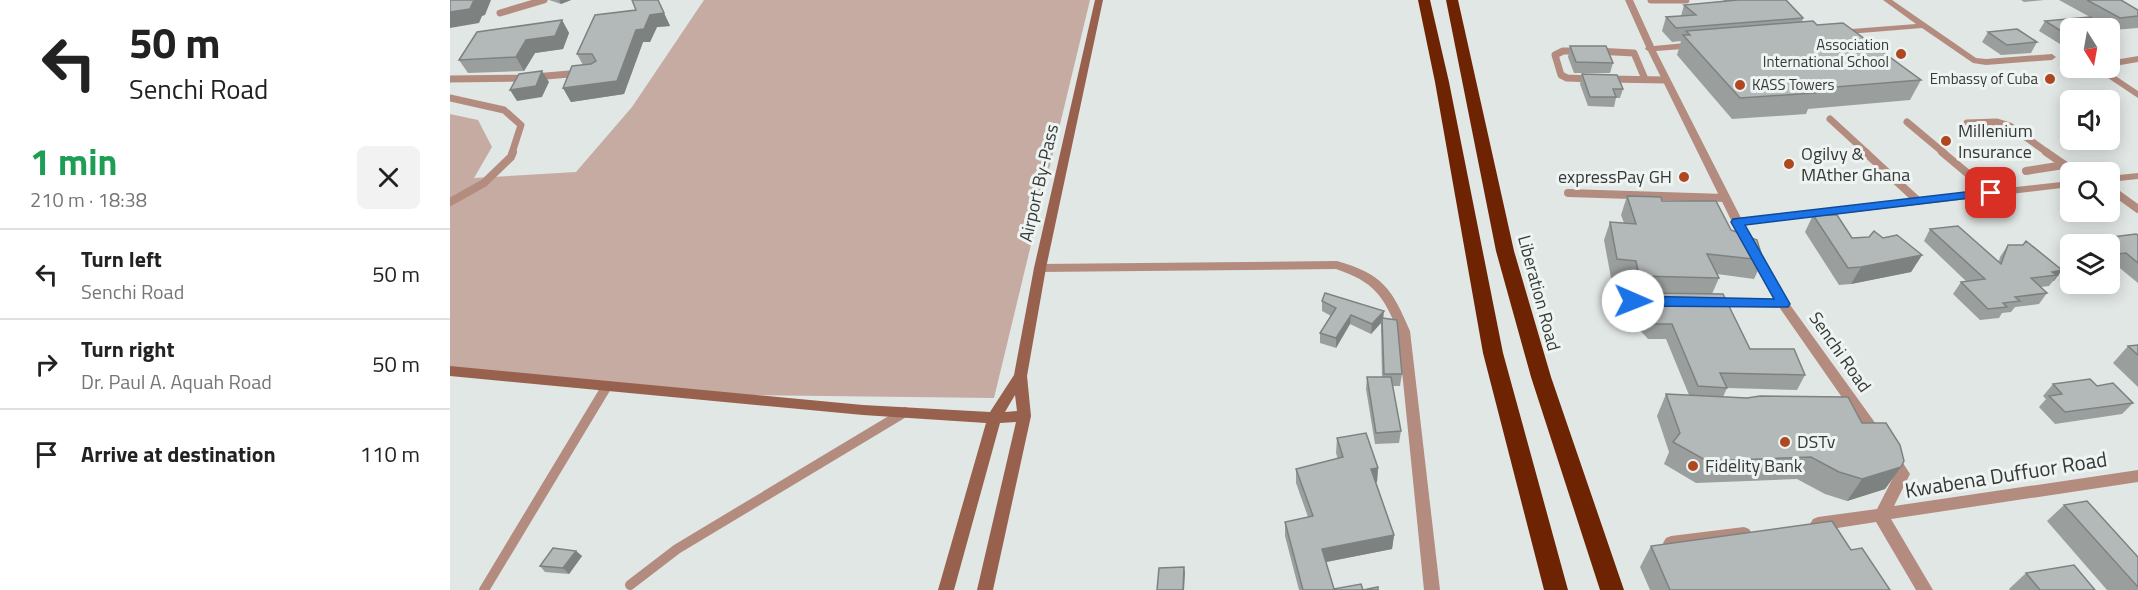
<!DOCTYPE html>
<meta charset="utf-8">
<style>
:root{--surface:#fff;--page:#f2f2f2;--text:#222;--muted:#767676;--line:#e0e0e0}
body{margin:0;font-family:"Titillium Web",sans-serif;background:var(--page);color:var(--text);height:100vh;display:flex;flex-direction:column;font-size:22px;white-space:nowrap}
*{box-sizing:border-box;margin:0}
p{font-size:20px;color:var(--muted)}
.icon{flex:none;width:33px;height:33px;fill:none;stroke:currentColor;stroke-width:2;stroke-linecap:round;stroke-linejoin:round}
.map{position:relative;flex:1;overflow:hidden}
.side{display:flex;flex-direction:column;background:var(--surface);width:450px}
.side>*{flex:none}
.hud{background:#fff;color:var(--text);overflow:hidden}
.needle{width:39px;rotate:169deg}
.controls{position:absolute;left:1610px;top:18px;display:grid;gap:12px}
.controls a{display:grid;place-items:center;width:60px;height:60px;border-radius:9px;background:var(--surface);box-shadow:0 3px 15px #0003;font-size:30px}
.pin{position:absolute;display:grid;place-items:center;width:51px;height:51px;color:#fff;margin:-26px;border-radius:12px;box-shadow:0 3px 9px #0006}
.me{position:absolute;width:66px;margin:-33px;rotate:91deg;stroke-linejoin:round;filter:drop-shadow(0 0 4px #0008)}
.turn{display:flex;align-items:center;gap:21px;height:126px;padding:0 30px;font-size:27px}
.turn .icon{width:78px;height:78px;stroke-width:2.5}
.turn b{display:block;font-size:42px;line-height:51px}
.round{display:grid;place-items:center;flex:none;width:63px;height:63px;border-radius:9px;background:var(--page)}
.summary{display:flex;align-items:center;justify-content:space-between;height:102px;padding:0 30px}
h1{font-size:36px;font-weight:700;line-height:45px;color:#1e9e55}
ul{padding:0;list-style:none}
li{display:flex;align-items:center;gap:18px;height:90px;padding:0 30px;border-top:2px solid var(--line)}
li div{flex:1}
li b{display:block;font-size:22px}
li em{font-style:normal}
main{display:flex;flex:1;min-height:0}
.map>svg:first-child{display:block}
</style>
<main>
<section class="side">
<div class="hud">
<div class="turn"><svg class="icon" aria-label="left" viewBox="0 0 24 24"><path d="M17 20v-9H6M10 6l-5 5 5 5"/></svg><div><b>50 m</b>Senchi Road</div></div>
</div>
<div class="summary"><div><h1>1 min</h1><p>210 m · 18:38</p></div><a class="round"><svg class="icon" aria-label="close" viewBox="0 0 24 24"><path d="M6 6l12 12M18 6L6 18"/></svg></a></div>
<ul>
<li><svg class="icon" aria-label="left" viewBox="0 0 24 24"><path d="M17 20v-9H6M10 6l-5 5 5 5"/></svg><div><b>Turn left</b><p>Senchi Road</p></div><em>50 m</em></li>
<li><svg class="icon" aria-label="right" viewBox="0 0 24 24"><path d="M7 20v-9h11M14 6l5 5-5 5"/></svg><div><b>Turn right</b><p>Dr. Paul A. Aquah Road</p></div><em>50 m</em></li>
<li><svg class="icon" aria-label="arrive" viewBox="0 0 24 24"><path d="M6 21V4h12l-3 4 3 4H6"/></svg><div><b>Arrive at destination</b></div><em>110 m</em></li>
</ul>
</section>
<div class="map">
<svg width="1688" height="590" viewBox="0 0 1688 590">
<rect width="100%" height="100%" fill="#e1e7e5"/>
<path fill="#c6aba2" d="M254 0H640L544 398 206 394 0 373V114L28 120 42 147 24 178 126 172 182 107Z"/>
<g fill="none" stroke-linecap="round" stroke-linejoin="round">
<g stroke="#b38c7f" stroke-width="7">
<path d="M1201 0H1236"/>
<path d="M50 13 94 0"/>
<path d="M1129 51H1113L1105 55 1111 75 1117 78 1142 79"/>
<path d="M1146 51 1184 53 1195 79"/>
<path d="M0 79 73 78 131 73"/>
<path d="M1159 79 1215 80"/>
<path d="M0 98 54 110 71 125 62 153"/>
<path d="M1380 119 1417 153"/>
<path d="M1457 122 1494 153"/>
<path d="M1517 123 1547 122 1560 126 1598 153"/>
</g>
<g stroke="#b38c7f" stroke-width="8">
<path d="M1415 152 1468 201"/>
<path d="M1492 152 1541 193"/>
<path d="M1596 152 1625 172"/>
<path d="M1576 171 1614 165"/>
<path d="M1659 188 1688 209"/>
<path d="M1118 193 1275 198"/>
<path d="M0 202 34 183 61 157 63 152"/>
<path d="M1183 301H1205"/>
<path d="M1267 302 1333 304"/>
</g>
<g stroke="#b38c7f" stroke-width="10">
<path d="M180 585 227 549 455 412"/>
<path d="M34 590 157 386"/>
</g>
<g fill="#b38c7f" fill-rule="evenodd">
<path d="M1175 0H1183L1204 46 1246 42 1250 45 1246 48 1206 51 1291 218 1620 181V187L1294 225 1338 302 1431 431 1433 435 1431 439 1426 441 1421 439 1327 304 1282 222 1198 51 1195 49 1196 47Z"/>
<path d="M1433 0H1442L1526 58 1536 59 1602 54 1606 57 1602 60 1536 65 1523 63 1472 28 1386 35V31L1389 30 1466 24Z"/>
<path d="M1688 56V62L1659 67V61Z"/>
<path d="M1659 67V68L1658 71 1688 91V98L1649 72 1651 68Z"/>
<path d="M1688 173V179L1659 182V176Z"/>
<path d="M887 261C933 274 942 289 960 331L990 590H974L948 331C933 295 924 282 886 269L590 272 584 268 590 264Z"/>
<path d="M1441 450 1446 452 1460 474 1444 506 1688 470V482L1441 519 1483 590H1466L1426 522 1368 531 1363 529 1360 524 1363 519 1368 517 1427 509 1445 474 1434 456 1436 452Z"/>
<path d="M1294 527 1299 529 1302 534 1299 539 1294 541 1221 550 1216 548 1213 543 1216 538 1221 536Z"/>
</g>
<path fill="#97614e" fill-rule="evenodd" d="M645 0H653L596 268 577 376 581 416 543 590H527L566 422 550 423 504 590H488L536 423 413 415 0 376V366L413 405 540 412 564 375 584 268ZM565 395 567 411 555 412Z"/>
<g fill="#6e2402" fill-rule="evenodd">
<path d="M968 0H980L999 82 1053 353 1118 590H1094L1033 353 985 82Z"/>
<path d="M996 0H1008L1064 251 1101 377 1174 590H1150L1081 377 1046 251Z"/>
</g>
</g>
<g fill="#9a9f9e">
<path d="M99 0H121L111 4Z"/>
<path d="M208 0 220 26 207 27 200 42H193L174 94 121 102 113 88 133 65 127 54 186 10Z"/>
<path d="M1273 0H1336L1353 18 1352 22 1367 25 1471 80 1460 100 1358 109 1356 114 1282 119 1227 55 1231 41 1222 42 1212 31 1216 17 1231 16 1234 5 1274 1Z"/>
<path d="M1571 0H1594L1574 2Z"/>
<path d="M1609 0H1671L1688 10V28L1662 30 1647 22 1620 28V44H1610L1589 31 1595 21 1640 17Z"/>
<path d="M112 20 119 33 113 49 85 53 74 71 18 73 9 60Z"/>
<path d="M1538 32 1587 42 1581 53 1551 55 1532 42Z"/>
<path d="M1120 46 1163 63 1160 73H1124L1118 57Z"/>
<path d="M1132 74 1173 89 1170 98H1166L1164 107 1138 106 1130 84Z"/>
<path d="M1177 196 1212 201 1281 230 1313 260 1304 279 1267 274 1269 278 1262 294 1300 349 1355 375 1347 390 1277 388 1273 397 1412 423 1451 467 1435 489 1397 501 1375 494 1347 479 1246 483 1214 464 1219 452 1207 416 1216 394 1239 395 1216 339H1198L1187 327 1193 312 1196 309 1193 308 1197 295H1183L1180 280 1161 278 1154 240 1160 222 1174 223 1171 215Z"/>
<path d="M1363 215 1402 238H1433L1472 255 1461 272 1401 284 1389 285 1355 232Z"/>
<path d="M1480 229 1549 261 1550 257 1558 245 1612 270 1599 286 1591 287 1597 293 1589 304 1565 307 1561 312 1552 313 1549 318 1530 320 1503 294 1511 282H1517L1474 241Z"/>
<path d="M1688 235V283L1666 265 1659 266V244H1627L1630 241Z"/>
<path d="M872 301 933 319 952 374 950 386H942L951 431 949 443 925 444 916 389 917 377H932L931 330V323L921 334 900 324 886 348 870 343V333L881 316 872 311Z"/>
<path d="M1688 345V387L1663 363 1678 346Z"/>
<path d="M1603 384 1647 386 1683 403 1672 414 1605 424 1589 407 1596 399 1593 396Z"/>
<path d="M887 438 928 468 927 482H926L944 535 942 549 876 562 884 589 928 590H849L835 536V522L858 517 846 483V469L888 459 886 453Z"/>
<path d="M1614 505 1688 557V590H1657L1597 521Z"/>
<path d="M1201 546 1401 550 1440 590H1200L1190 567Z"/>
<path d="M126 551 132 556 119 574 95 572 90 566Z"/>
<path d="M1576 573 1645 590H1560L1559 589Z"/>
</g>
<g fill="#7d8281">
<path d="M27 0H41L35 15 32 16 29 23 0 28V12Z"/>
<path d="M109 0H121L111 4Z"/>
<path d="M208 0 220 26 207 27 200 42H193L174 94 121 102 113 88 186 30 200 15Z"/>
<path d="M112 20 119 33 113 49 85 53 74 71 66 57 76 40Z"/>
<path d="M92 71 99 82 92 97 67 101 60 90Z"/>
<path d="M1472 255 1461 272 1401 284 1411 267Z"/>
<path d="M1612 270 1604 281H1603L1607 275 1602 272Z"/>
<path d="M934 311 933 321 932 318 931 323 921 334 922 324Z"/>
<path d="M901 315 900 324 886 348V338Z"/>
<path d="M1451 467 1435 489 1397 501 1412 479Z"/>
<path d="M928 468 927 482 920 483 921 469Z"/>
<path d="M944 535 942 549 871 563 872 549Z"/>
<path d="M126 551 132 556 119 574 113 568Z"/>
<path d="M734 567 735 573 734 590H733Z"/>
</g>
<g fill="#b3b9b8" stroke="#7d8281" stroke-width="1.5">
<path d="M0 0H27L26 1 23 2 20 9 0 12Z"/>
<path d="M182 0H208L214 13 200 15 194 29 186 30 167 81 113 88 122 66 141 64 146 61 142 54H127L145 15 186 10Z"/>
<path d="M1288 0H1336L1353 18 1226 28 1216 17 1246 15 1234 5Z"/>
<path d="M1637 0H1671L1688 10V16L1670 18Z"/>
<path d="M1640 17 1659 28H1620V34H1616L1595 21Z"/>
<path d="M112 20 105 36 76 40 66 57 9 60 27 32Z"/>
<path d="M1363 21 1367 25 1393 23 1471 80 1360 89 1365 93 1290 98 1233 35H1240L1236 31Z"/>
<path d="M1567 29 1587 42 1557 45 1538 32Z"/>
<path d="M1120 46H1156L1163 63 1126 62Z"/>
<path d="M92 71 86 86 60 90 69 74Z"/>
<path d="M1132 74 1167 75 1173 89H1163L1166 97H1140Z"/>
<path d="M1177 196 1211 197 1212 201H1266L1281 230 1307 240 1313 260 1257 254 1269 278 1189 276 1186 261 1167 259 1160 222 1186 224Z"/>
<path d="M1363 215H1387L1402 238 1419 237 1424 231 1433 238 1447 235 1472 255 1411 267 1398 268Z"/>
<path d="M1508 226 1551 264 1558 245H1573L1576 241 1612 270 1602 272 1607 275 1581 278 1597 293 1565 297 1570 301 1553 303 1557 307 1538 309 1511 282 1535 279 1480 229Z"/>
<path d="M1686 234 1688 235V263L1676 253 1659 255V244H1634L1630 241Z"/>
<path d="M875 293 934 311 922 324 901 315 886 338 870 333 886 308 872 301Z"/>
<path d="M1198 293 1273 294 1300 349H1344L1355 375 1270 373 1277 388 1248 386 1222 324H1203L1193 312 1207 297Z"/>
<path d="M932 318 947 320 952 374H934Z"/>
<path d="M1688 345V355L1678 346Z"/>
<path d="M917 377H941L951 431 926 433Z"/>
<path d="M1640 379 1647 386 1663 383 1683 403 1615 412 1599 396 1612 394 1603 384Z"/>
<path d="M1216 394 1297 398 1310 396 1398 397 1412 423H1436L1450 445 1454 461 1451 467 1412 479 1389 472 1361 457 1257 461 1223 442 1230 433Z"/>
<path d="M916 433 928 468 921 469 944 535 872 549 884 589 911 584 913 590 928 587V590H853L835 522 863 516 846 469 893 457 887 438Z"/>
<path d="M1637 501 1688 557V587L1614 505Z"/>
<path d="M1382 521 1401 550 1412 548 1440 590H1220L1201 546Z"/>
<path d="M103 548 126 551 113 568 90 566Z"/>
<path d="M1624 565 1645 590H1590L1576 573Z"/>
<path d="M734 567 733 590H707L709 568Z"/>
</g>
<path fill="#1a73e8" stroke="#114b97" stroke-width="1.5" d="M1541 189 1547 193 1545 195 1295 225 1340 304 1338 307 1183 306 1176 301 1183 296 1324 299 1281 222 1283 219Z"/>
<g fill="#af4820" stroke="#eef4f2" stroke-width="2">
<circle cx="1451" cy="54" r="6"/>
<circle cx="1600" cy="79" r="6"/>
<circle cx="1290" cy="85" r="6"/>
<circle cx="1496" cy="141" r="6"/>
<circle cx="1339" cy="164" r="6"/>
<circle cx="1234" cy="177" r="6"/>
<circle cx="1335" cy="442" r="6"/>
<circle cx="1243" cy="466" r="6"/>
</g>
<g text-anchor="middle" stroke-width="6" stroke-linejoin="round" paint-order="stroke">
<g font-size="15" fill="#373939" stroke="#eef4f2" text-anchor="end">
<text x="1439" y="50">Association<tspan x="1439" dy="17">International School</tspan></text>
<text x="1588" y="84">Embassy of Cuba</text>
<text x="1302" y="90" text-anchor="start">KASS Towers</text>
</g>
<g font-size="18" fill="#373939" stroke="#eef4f2" text-anchor="start">
<text x="1508" y="137">Millenium<tspan x="1508" dy="21">Insurance</tspan></text>
<text x="1351" y="160">Ogilvy &amp;<tspan x="1351" dy="21">MAther Ghana</tspan></text>
<text x="1222" y="183" text-anchor="end">expressPay GH</text>
<text x="1347" y="448">DSTv</text>
<text x="1255" y="472">Fidelity Bank</text>
</g>
<g font-size="18" fill="#373939" stroke="#eef4f2">
<text transform="translate(589 183) rotate(-77)" y="6">Airport By-Pass</text>
<text transform="translate(1089 293) rotate(75)" y="6">Liberation Road</text>
<text transform="translate(1390 352) rotate(55)" y="6">Senchi Road</text>
</g>
<g font-size="21" fill="#373939" stroke="#eef4f2">
<text transform="translate(1556 475) rotate(-9)" y="7">Kwabena Duffuor Road</text>
</g>
</g>
</svg>
<div class="controls">
<a><svg class="needle" viewBox="-14 -14 28 28"><path d="M0-13l5 13h-10z" fill="#e53935"/><path d="M0 13l5-13h-10z" fill="#767676"/></svg></a>
<a><svg class="icon" aria-label="sound" viewBox="0 0 24 24"><path d="M4 9h4l5-4v14l-5-4H4zM17 9q2 3 0 6"/></svg></a>
<a><svg class="icon" aria-label="search" viewBox="0 0 24 24"><circle cx="10" cy="10" r="6"/><path d="M15 15l6 6"/></svg></a>
<a><svg class="icon" aria-label="layers" viewBox="0 0 24 24"><path d="M12 4l9 5-9 5-9-5zM3 14l9 5 9-5"/></svg></a>
</div>
<div class="pin" style="left:1541px;top:193px;background:#d93025"><svg class="icon" aria-label="arrive" viewBox="0 0 24 24"><path d="M6 21V4h12l-3 4 3 4H6"/></svg></div>
<svg class="me" style="left:1183px;top:301px" viewBox="-20 -20 40 40"><circle r="19" fill="#fff"/><path d="M0-13L10 11 0 6-10 11z" fill="#1a73e8"/></svg>
</div>
</main>
